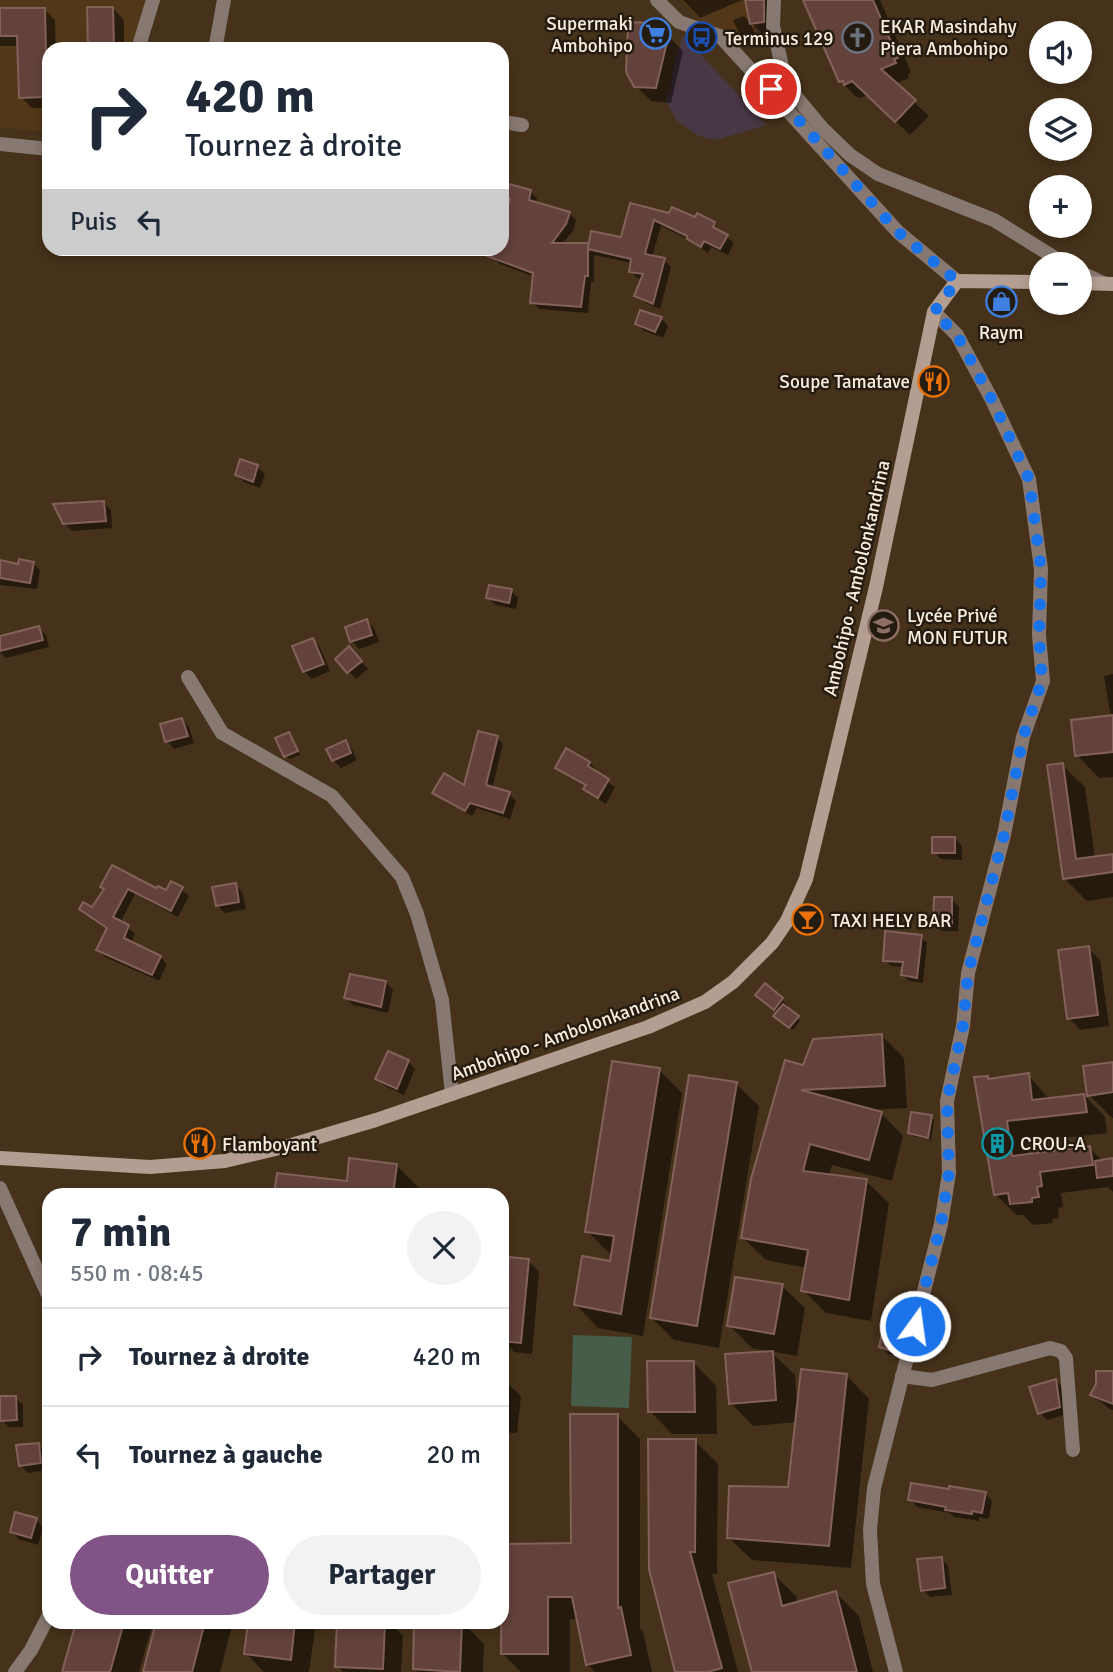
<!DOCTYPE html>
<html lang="fr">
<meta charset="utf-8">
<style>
:root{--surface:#fff;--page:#f2f2f3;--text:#1f2937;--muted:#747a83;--line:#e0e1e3;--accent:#825386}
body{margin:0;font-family:Signika,sans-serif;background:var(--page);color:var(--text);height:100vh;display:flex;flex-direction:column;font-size:26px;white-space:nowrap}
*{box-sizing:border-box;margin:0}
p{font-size:23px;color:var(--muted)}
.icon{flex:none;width:38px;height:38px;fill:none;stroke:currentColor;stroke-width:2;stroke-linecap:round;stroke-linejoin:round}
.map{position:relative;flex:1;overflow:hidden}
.sheet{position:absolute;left:42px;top:1188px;width:467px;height:441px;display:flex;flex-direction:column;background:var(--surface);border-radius:21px;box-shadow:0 4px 10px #0003}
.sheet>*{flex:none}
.hud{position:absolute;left:42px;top:42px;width:467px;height:214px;border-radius:21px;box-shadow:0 4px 10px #0003;background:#fff;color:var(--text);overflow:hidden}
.fabs{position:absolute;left:1029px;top:21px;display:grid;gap:14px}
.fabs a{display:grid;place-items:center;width:63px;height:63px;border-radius:50%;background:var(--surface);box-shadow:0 4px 10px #0003;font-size:35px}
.pin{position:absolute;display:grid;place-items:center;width:60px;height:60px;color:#fff;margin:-30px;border:4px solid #fff;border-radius:50%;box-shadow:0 2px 7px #0007}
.me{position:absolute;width:77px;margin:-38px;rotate:14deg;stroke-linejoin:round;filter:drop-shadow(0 0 5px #0008)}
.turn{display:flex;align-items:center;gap:24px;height:147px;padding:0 28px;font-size:32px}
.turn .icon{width:91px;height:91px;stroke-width:2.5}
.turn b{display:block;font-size:49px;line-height:60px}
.then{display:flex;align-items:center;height:66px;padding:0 28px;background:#0003;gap:14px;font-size:26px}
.round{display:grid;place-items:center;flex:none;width:74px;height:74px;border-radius:37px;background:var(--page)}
.overview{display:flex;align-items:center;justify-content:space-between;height:119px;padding:0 28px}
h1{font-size:42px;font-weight:700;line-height:52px}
.action{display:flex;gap:14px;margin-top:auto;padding:14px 28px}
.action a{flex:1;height:80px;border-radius:42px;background:var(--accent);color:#fff;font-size:28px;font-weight:700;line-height:80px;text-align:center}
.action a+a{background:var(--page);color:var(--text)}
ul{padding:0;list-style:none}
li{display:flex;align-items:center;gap:21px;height:98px;padding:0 28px;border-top:2px solid var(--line)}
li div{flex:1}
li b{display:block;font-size:26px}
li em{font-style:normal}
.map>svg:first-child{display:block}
</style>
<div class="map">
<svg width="1113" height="1672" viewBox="0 0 1113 1672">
<rect width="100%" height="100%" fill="#46321a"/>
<path fill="#483845" d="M683 36 767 125 716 140 699 136 677 121 665 99 670 92 674 62Z"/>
<g fill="#523819">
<path d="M0 0H148L133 49H49V132L0 127Z"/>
<path d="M681 0H765L768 22 718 42Z"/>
</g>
<path fill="#465d49" d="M573 1335 632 1337 629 1408 571 1406Z"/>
<g fill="#0007">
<path d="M683 0H742L700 18Z"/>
<path d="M747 0H777V36L766 37 751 23Z"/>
<path d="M805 0H880L911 72 908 74 909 78 895 84 929 116 910 135 868 95 860 98 855 96 841 81Z"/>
<path d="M113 8 124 20V49H89Z"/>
<path d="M0 9H44L55 20 56 49H49V108H32L21 97 19 46H0Z"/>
<path d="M744 16 751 24 755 35 745 39 738 31 733 20Z"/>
<path d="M667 35 683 51 671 103 651 101 636 86Z"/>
<path d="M531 192 537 199 536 204 569 213 576 220 573 231 562 244 587 245 590 247 623 239 631 205 714 224 720 232 734 243 728 255 711 247 708 253 690 240 661 226 652 257 664 260 671 267 660 309 643 302 636 296 643 279 637 278 631 271 632 263 594 255V282H591L588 313 539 309 532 302 535 277 500 264 493 257 502 248 511 202 507 197Z"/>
<path d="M661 318 668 326 663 338 644 331 637 324Z"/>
<path d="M241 461 257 467 265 474 260 488 244 482 237 475Z"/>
<path d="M104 503 111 510 112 528 72 531 64 523Z"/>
<path d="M0 562 19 567 33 563 40 570 37 589 0 585Z"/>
<path d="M511 591 518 598 516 609 496 605 488 598Z"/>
<path d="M367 621 374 628 379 642 359 649 352 641Z"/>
<path d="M38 628 46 635 49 647 6 658 0 652V638Z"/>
<path d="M313 640 320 647 330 671 312 679 304 671Z"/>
<path d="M349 649 368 669 356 679 337 659Z"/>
<path d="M1113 674V777L1099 778 1077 755 1111 717 1104 676Z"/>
<path d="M182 720 189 727 194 743 174 749 167 741Z"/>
<path d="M289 734 300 755 289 759 286 756Z"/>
<path d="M497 737 503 744 492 789 509 794 516 801 510 819 477 808 472 816 441 799 435 793 466 787Z"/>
<path d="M345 742 352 749 357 760 341 768 333 760Z"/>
<path d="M589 763 597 770 595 773 615 787 606 804 593 796 585 789 587 787 565 775 557 767Z"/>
<path d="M1062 765 1085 787 1095 858 1113 856V897L1087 901 1064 878Z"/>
<path d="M955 839 962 846V860L941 859 934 852Z"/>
<path d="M172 883 189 896 178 917 135 894 120 923 135 933 131 943 160 957 167 964 159 981 105 957 98 950 108 930 81 909H92L106 890 102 887 167 892Z"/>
<path d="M235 885 242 892 246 909 225 913 218 906Z"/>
<path d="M951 899 959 906 958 931H942L935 923Z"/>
<path d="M921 937 927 943 923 983 909 981 903 975 904 967 891 966 885 960Z"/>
<path d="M1088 948 1100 960 1109 1026 1080 1030 1069 1018Z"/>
<path d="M385 982 393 990 388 1013 353 1005 346 998Z"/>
<path d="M765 986 782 1000 789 1007 787 1009 800 1021 793 1030 779 1019 778 1013 765 1002Z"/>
<path d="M881 1035 904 1058 907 1108 870 1110 881 1113 903 1136 892 1181 832 1165 829 1176 866 1181 889 1203 871 1321 826 1313 803 1290 807 1268 766 1260 743 1238 804 1068Z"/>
<path d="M408 1061 415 1069 404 1095 385 1086 377 1079Z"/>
<path d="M1113 1064V1118H1112L1089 1095Z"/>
<path d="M659 1070 682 1093 643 1336 598 1328 576 1305 612 1263 613 1254H610L587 1231Z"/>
<path d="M1028 1075 1050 1100 1084 1095 1105 1117 1107 1133 1027 1142 1029 1156 1089 1148 1103 1161 1113 1160V1192L1108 1187 1061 1193 1063 1207 1058 1208 1059 1218 1052 1219 1053 1223 1033 1225 1023 1215H1017L995 1194 987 1078 990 1080Z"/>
<path d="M736 1084 759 1106 719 1348 674 1340 651 1317Z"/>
<path d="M931 1117 934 1120 931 1140 913 1136 910 1133Z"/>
<path d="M396 1165 419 1188 418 1195H276L278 1175 348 1183Z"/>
<path d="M205 1190 258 1195H204Z"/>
<path d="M528 1260 539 1272 532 1354 514 1352 503 1340Z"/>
<path d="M782 1286 805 1308 797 1356 752 1348 729 1325Z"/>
<path d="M906 1320 913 1327 907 1354 899 1357 888 1354 881 1347Z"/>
<path d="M771 1352 795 1375 797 1404 847 1376 869 1399 851 1568 752 1560 729 1538 789 1489 797 1422 753 1426 731 1403Z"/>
<path d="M694 1363 716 1386 717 1434H672L650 1411Z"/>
<path d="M46 1367H49V1384L46 1381Z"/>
<path d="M1113 1372V1410H1111L1092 1395Z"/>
<path d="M502 1378 521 1396 517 1433 502 1432Z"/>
<path d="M1056 1381 1063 1388 1067 1414 1047 1420 1040 1413Z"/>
<path d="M15 1398 23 1405V1427H9L2 1420Z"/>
<path d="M617 1416 640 1439V1628L643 1632 652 1672H595L587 1664 578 1619H570V1672H521L503 1654 573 1545Z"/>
<path d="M695 1441 718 1464 717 1574H712L738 1672H677Z"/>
<path d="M38 1445 45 1452 48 1470 28 1473 20 1465Z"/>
<path d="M950 1491 985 1493 992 1501 989 1519 979 1517V1521L954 1517 950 1513 917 1507 910 1499Z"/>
<path d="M36 1520 43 1527 38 1545 19 1539 12 1532Z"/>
<path d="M941 1558 948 1566 952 1595 930 1597 923 1590Z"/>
<path d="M773 1574 796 1596 798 1603 836 1593 859 1616 873 1672H754Z"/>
<path d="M78 1622H153L139 1672H64Z"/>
<path d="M157 1622H233L220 1672H144Z"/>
<path d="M250 1622H316L309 1672H264L246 1653Z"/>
<path d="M338 1622H397L396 1629 403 1636 401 1672H343L337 1666Z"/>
<path d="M416 1622H462L484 1644 483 1672H418L414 1669Z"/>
</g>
<g fill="#64423c" stroke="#836059" stroke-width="2">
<path d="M745 0H764V22L750 24Z"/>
<path d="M803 0H873L898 58 894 59 896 63 881 69 916 100 895 122 852 81 844 85 843 81 839 82Z"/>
<path d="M87 7H113L114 49H88Z"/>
<path d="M0 8H45L47 97 19 98 17 36H0Z"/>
<path d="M628 22 657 23 669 34 656 88 634 87 626 72Z"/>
<path d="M509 184 531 190 529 200 570 212 566 224 552 243H588V248L591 231 621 237 630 203 669 213 672 207 695 217 697 213 715 222 713 227 728 235 720 249 704 241 701 247 687 239V236L654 220 645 254 665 258 653 304 634 296 643 274 629 272 631 259 588 249V276H585L581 307 530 303 533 273 471 250 502 248V225L510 199 505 198Z"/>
<path d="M640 310 662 317 655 332 635 324Z"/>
<path d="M240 459 258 465 253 482 235 475Z"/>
<path d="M104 501 106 521 63 524 53 504Z"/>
<path d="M19 559 34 562 30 583 0 578V560L18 564Z"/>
<path d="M489 585 512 589 509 603 486 598Z"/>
<path d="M367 619 372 635 350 642 345 627Z"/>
<path d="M39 626 43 640 0 651V636Z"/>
<path d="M313 638 324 664 303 672 292 646Z"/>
<path d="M349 646 362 661 347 673 335 659Z"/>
<path d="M1113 715V752L1075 756 1071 720Z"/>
<path d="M182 718 188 736 165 742 160 724Z"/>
<path d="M478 731 498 736 486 785 510 792 503 813 470 803 465 811 432 793 444 773 464 785Z"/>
<path d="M289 732 298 751 284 757 275 738Z"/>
<path d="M346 740 351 753 332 761 326 749Z"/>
<path d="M566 748 590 762 588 766 609 779 598 798 583 789 586 785 555 768Z"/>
<path d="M1063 763 1076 859 1113 854V872L1063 879 1047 765Z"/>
<rect x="932" y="837" width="23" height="16"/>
<path d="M112 865 156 888 158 886 166 890 171 881 183 887 171 911 128 889 113 917 129 925 124 938 161 956 152 975 96 950 107 928 79 909 83 902 92 907 104 889 100 887Z"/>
<path d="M236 883 239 902 216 906 212 887Z"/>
<path d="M934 897H952V924H933Z"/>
<path d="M885 931 922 935 917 978 901 975 903 962 883 961Z"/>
<path d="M1089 946 1098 1015 1067 1019 1058 950Z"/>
<path d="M350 974 386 981 381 1007 344 998Z"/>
<path d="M765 983 783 998 774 1010 755 995Z"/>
<path d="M783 1004 799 1016 789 1028 773 1016Z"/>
<path d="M882 1034 885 1086 801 1090 882 1112 869 1160 810 1144 803 1171 867 1179 849 1300 801 1291 808 1250 741 1238 751 1179 785 1060 803 1065 813 1039Z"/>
<path d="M388 1051 409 1060 397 1089 375 1079Z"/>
<path d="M612 1061 660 1068 621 1314 574 1305 582 1256 610 1261 614 1236 585 1232Z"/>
<path d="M1113 1062V1092L1087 1096 1083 1066Z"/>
<path d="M1029 1073 1032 1100 1084 1094 1087 1112 1007 1121 1012 1156 1090 1146 1093 1165 1040 1172 1042 1186 1037 1187 1039 1197 1032 1198V1202L1010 1204 1008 1193 994 1195 974 1077 988 1076V1079Z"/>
<path d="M689 1075 737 1082 697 1326 650 1318Z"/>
<path d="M911 1112 932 1115 928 1138 908 1133Z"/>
<path d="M349 1158 397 1164 393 1195H274L277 1173 347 1181Z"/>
<path d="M1113 1158V1176L1097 1178 1095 1161Z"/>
<path d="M509 1257 529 1259 521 1343 502 1341Z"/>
<path d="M735 1277 783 1284 774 1334 727 1326Z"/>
<path d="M886 1314 907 1318 900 1347 891 1351 879 1347Z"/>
<path d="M773 1351 776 1400 729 1404 725 1354Z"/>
<path d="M647 1361H694L695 1412H648Z"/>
<path d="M801 1369 847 1374 829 1546 727 1538 729 1486 788 1487Z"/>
<path d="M1096 1371H1113V1404L1090 1395 1096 1384Z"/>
<path d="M1056 1379 1060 1407 1038 1414 1029 1387Z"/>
<path d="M0 1396H16L17 1420 0 1421Z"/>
<path d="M570 1414H618V1608L621 1607 631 1655 586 1665 572 1597H548V1654H501L502 1544 571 1543Z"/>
<path d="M648 1439H696L695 1552H690L722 1668 708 1672H675L649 1569Z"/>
<path d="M39 1443 41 1463 19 1466 16 1445Z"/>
<path d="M911 1483 949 1489V1486L986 1492 982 1513 972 1511V1514L945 1510 946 1507 908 1500Z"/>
<path d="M15 1512 37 1518 31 1538 10 1532Z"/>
<path d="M942 1557 945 1588 921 1591 917 1559Z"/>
<path d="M774 1572 782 1606 836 1591 857 1672H752L728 1583Z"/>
<path d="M76 1622H124L110 1672H62Z"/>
<path d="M156 1622H205L192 1672H143Z"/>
<path d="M248 1622H295L291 1660 244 1654Z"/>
<path d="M337 1622H385L383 1669 335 1667Z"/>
<path d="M414 1622H462L460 1672 413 1669Z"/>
</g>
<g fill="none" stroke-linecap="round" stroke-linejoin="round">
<g stroke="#877871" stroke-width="14">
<path d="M657 0 679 22 720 36 898 232 957 281"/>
<path d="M774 0 773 26 783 71 797 98 822 128 850 155 878 174 994 220 1065 264"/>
<path d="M138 49 153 0"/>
<path d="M217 49 216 44 224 0"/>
<path d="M502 122 522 125"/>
<path d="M0 144 49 149"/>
<path d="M1080 272 1103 283"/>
<path d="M188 677 222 733 332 796 402 877 417 914 442 1000 452 1094"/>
<path d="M0 1188 49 1297"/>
<path d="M902 1376 932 1380 1050 1348 1061 1351 1066 1358 1073 1450"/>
<path d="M15 1672 31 1650 49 1615"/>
<path d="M896 1672 873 1584 870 1530 874 1488 941 1224 949 1173 947 1101 963 1026 968 973 1004 835 1023 737 1043 681 1039 635 1041 569 1029 479 992 400 957 335 934 312"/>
</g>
<g stroke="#b49d91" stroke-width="14">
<path d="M1080 283 1113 284"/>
<path d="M0 1158 150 1167 225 1161 288 1146 376 1120 648 1027 705 1002 733 982 772 943 787 921 806 879 876 587 934 312 957 281 1041 282"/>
</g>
</g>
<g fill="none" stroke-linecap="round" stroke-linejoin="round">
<path stroke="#1a73e8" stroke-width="12" stroke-dasharray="0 21.6" d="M771 89 898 232 957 281 934 312 957 335 992 400 1029 479 1041 569 1039 635 1042 681 1023 737 1004 835 968 973 963 1026 947 1101 949 1173 941 1224 915 1326"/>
</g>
<defs>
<symbol id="supermarket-ring" viewBox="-11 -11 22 22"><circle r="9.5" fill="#251c11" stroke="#3f7fe0" stroke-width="1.5"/><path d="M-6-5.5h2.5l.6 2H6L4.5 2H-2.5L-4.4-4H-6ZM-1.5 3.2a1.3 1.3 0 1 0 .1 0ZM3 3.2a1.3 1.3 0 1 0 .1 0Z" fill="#3f7fe0"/></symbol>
<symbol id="church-ring" viewBox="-11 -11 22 22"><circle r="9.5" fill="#251c11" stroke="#6b7280" stroke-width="1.5"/><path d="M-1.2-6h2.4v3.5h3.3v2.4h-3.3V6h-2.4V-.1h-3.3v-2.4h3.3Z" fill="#6b7280"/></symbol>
<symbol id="bus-ring" viewBox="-11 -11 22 22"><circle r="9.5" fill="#251c11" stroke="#1a4fb4" stroke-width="1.5"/><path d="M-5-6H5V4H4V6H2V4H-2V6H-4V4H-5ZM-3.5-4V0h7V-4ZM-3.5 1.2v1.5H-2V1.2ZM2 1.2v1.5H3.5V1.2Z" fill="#1a4fb4"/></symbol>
<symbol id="shop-ring" viewBox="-11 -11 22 22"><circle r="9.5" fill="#251c11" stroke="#3f7fe0" stroke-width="1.5"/><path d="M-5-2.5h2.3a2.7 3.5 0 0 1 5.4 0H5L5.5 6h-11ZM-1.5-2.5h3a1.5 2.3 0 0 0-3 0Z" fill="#3f7fe0"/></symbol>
<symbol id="restaurant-ring" viewBox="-11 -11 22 22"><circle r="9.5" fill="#251c11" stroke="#e8710a" stroke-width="1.5"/><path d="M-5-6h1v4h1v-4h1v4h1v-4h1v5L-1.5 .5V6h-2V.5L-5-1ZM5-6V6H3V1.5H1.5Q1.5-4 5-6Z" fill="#e8710a"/></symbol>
<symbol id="school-ring" viewBox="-11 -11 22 22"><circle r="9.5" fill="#251c11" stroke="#8d6e63" stroke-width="1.5"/><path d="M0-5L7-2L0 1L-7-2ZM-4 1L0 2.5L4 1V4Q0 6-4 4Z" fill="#8d6e63"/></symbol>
<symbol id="bar-ring" viewBox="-11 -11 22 22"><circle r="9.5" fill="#251c11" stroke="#e8710a" stroke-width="1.5"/><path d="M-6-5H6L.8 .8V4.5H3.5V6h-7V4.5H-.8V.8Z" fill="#e8710a"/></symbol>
<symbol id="building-ring" viewBox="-11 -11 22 22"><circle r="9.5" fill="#251c11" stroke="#0f9aa8" stroke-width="1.5"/><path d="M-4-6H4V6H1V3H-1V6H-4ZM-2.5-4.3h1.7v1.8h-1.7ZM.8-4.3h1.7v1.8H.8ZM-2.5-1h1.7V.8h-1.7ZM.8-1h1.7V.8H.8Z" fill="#0f9aa8"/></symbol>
</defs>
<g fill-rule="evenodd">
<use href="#supermarket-ring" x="638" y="16" width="35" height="35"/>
<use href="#church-ring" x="840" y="20" width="35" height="35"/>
<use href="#bus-ring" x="684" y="20" width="35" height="35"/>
<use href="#shop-ring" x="984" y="284" width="35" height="35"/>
<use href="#restaurant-ring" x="916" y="364" width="35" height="35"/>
<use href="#school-ring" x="866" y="608" width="35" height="35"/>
<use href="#bar-ring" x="790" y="902" width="35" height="35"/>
<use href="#building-ring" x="980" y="1126" width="35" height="35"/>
<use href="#restaurant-ring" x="182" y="1126" width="35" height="35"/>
</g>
<g text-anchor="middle" stroke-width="5" stroke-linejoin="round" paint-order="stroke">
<g font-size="19" fill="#faeddf" stroke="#251c11" text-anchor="start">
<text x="633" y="30" text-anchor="end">Supermaki<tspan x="633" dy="22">Ambohipo</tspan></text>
<text x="880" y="33">EKAR Masindahy<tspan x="880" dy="22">Piera Ambohipo</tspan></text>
<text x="725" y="45">Terminus 129</text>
<text x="1001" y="339" text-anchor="middle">Raym</text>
<text x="910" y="388" text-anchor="end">Soupe Tamatave</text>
<text x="907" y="622">Lycée Privé<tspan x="907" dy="22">MON FUTUR</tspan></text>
<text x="831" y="927">TAXI HELY BAR</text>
<text x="1020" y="1150">CROU-A</text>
<text x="222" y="1151">Flamboyant</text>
</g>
<g font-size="19" fill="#faeddf" stroke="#251c11">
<text transform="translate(856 578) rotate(-77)" y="7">Ambohipo - Ambolonkandrina</text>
<text transform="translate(565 1033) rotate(-20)" y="7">Ambohipo - Ambolonkandrina</text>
</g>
</g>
</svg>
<div class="fabs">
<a><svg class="icon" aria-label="sound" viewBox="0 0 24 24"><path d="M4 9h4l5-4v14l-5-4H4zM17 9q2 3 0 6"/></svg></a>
<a><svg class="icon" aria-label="layers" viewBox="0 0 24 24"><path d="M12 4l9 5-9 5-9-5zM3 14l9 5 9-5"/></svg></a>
<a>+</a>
<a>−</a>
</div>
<div class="pin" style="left:771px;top:89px;background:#d93025"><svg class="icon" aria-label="arrive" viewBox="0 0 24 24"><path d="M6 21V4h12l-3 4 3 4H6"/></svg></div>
<svg class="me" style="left:915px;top:1326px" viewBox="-20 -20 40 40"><circle r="17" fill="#1a73e8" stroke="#fff" stroke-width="3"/><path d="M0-11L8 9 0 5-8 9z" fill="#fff"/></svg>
<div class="hud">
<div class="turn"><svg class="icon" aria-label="right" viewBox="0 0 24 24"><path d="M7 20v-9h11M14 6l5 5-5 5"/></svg><div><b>420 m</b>Tournez à droite</div></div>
<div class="then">Puis<svg class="icon" aria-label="left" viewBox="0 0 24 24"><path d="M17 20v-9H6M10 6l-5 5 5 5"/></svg></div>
</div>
<section class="sheet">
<div class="overview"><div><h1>7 min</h1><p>550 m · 08:45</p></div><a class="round"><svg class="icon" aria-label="close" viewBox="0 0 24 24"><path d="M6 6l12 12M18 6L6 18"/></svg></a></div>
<ul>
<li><svg class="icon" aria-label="right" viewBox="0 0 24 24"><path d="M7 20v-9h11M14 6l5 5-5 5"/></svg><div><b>Tournez à droite</b></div><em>420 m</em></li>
<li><svg class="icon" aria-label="left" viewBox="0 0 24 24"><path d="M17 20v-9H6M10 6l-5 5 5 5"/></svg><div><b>Tournez à gauche</b></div><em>20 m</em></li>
</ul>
<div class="action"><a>Quitter</a><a>Partager</a></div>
</section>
</div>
